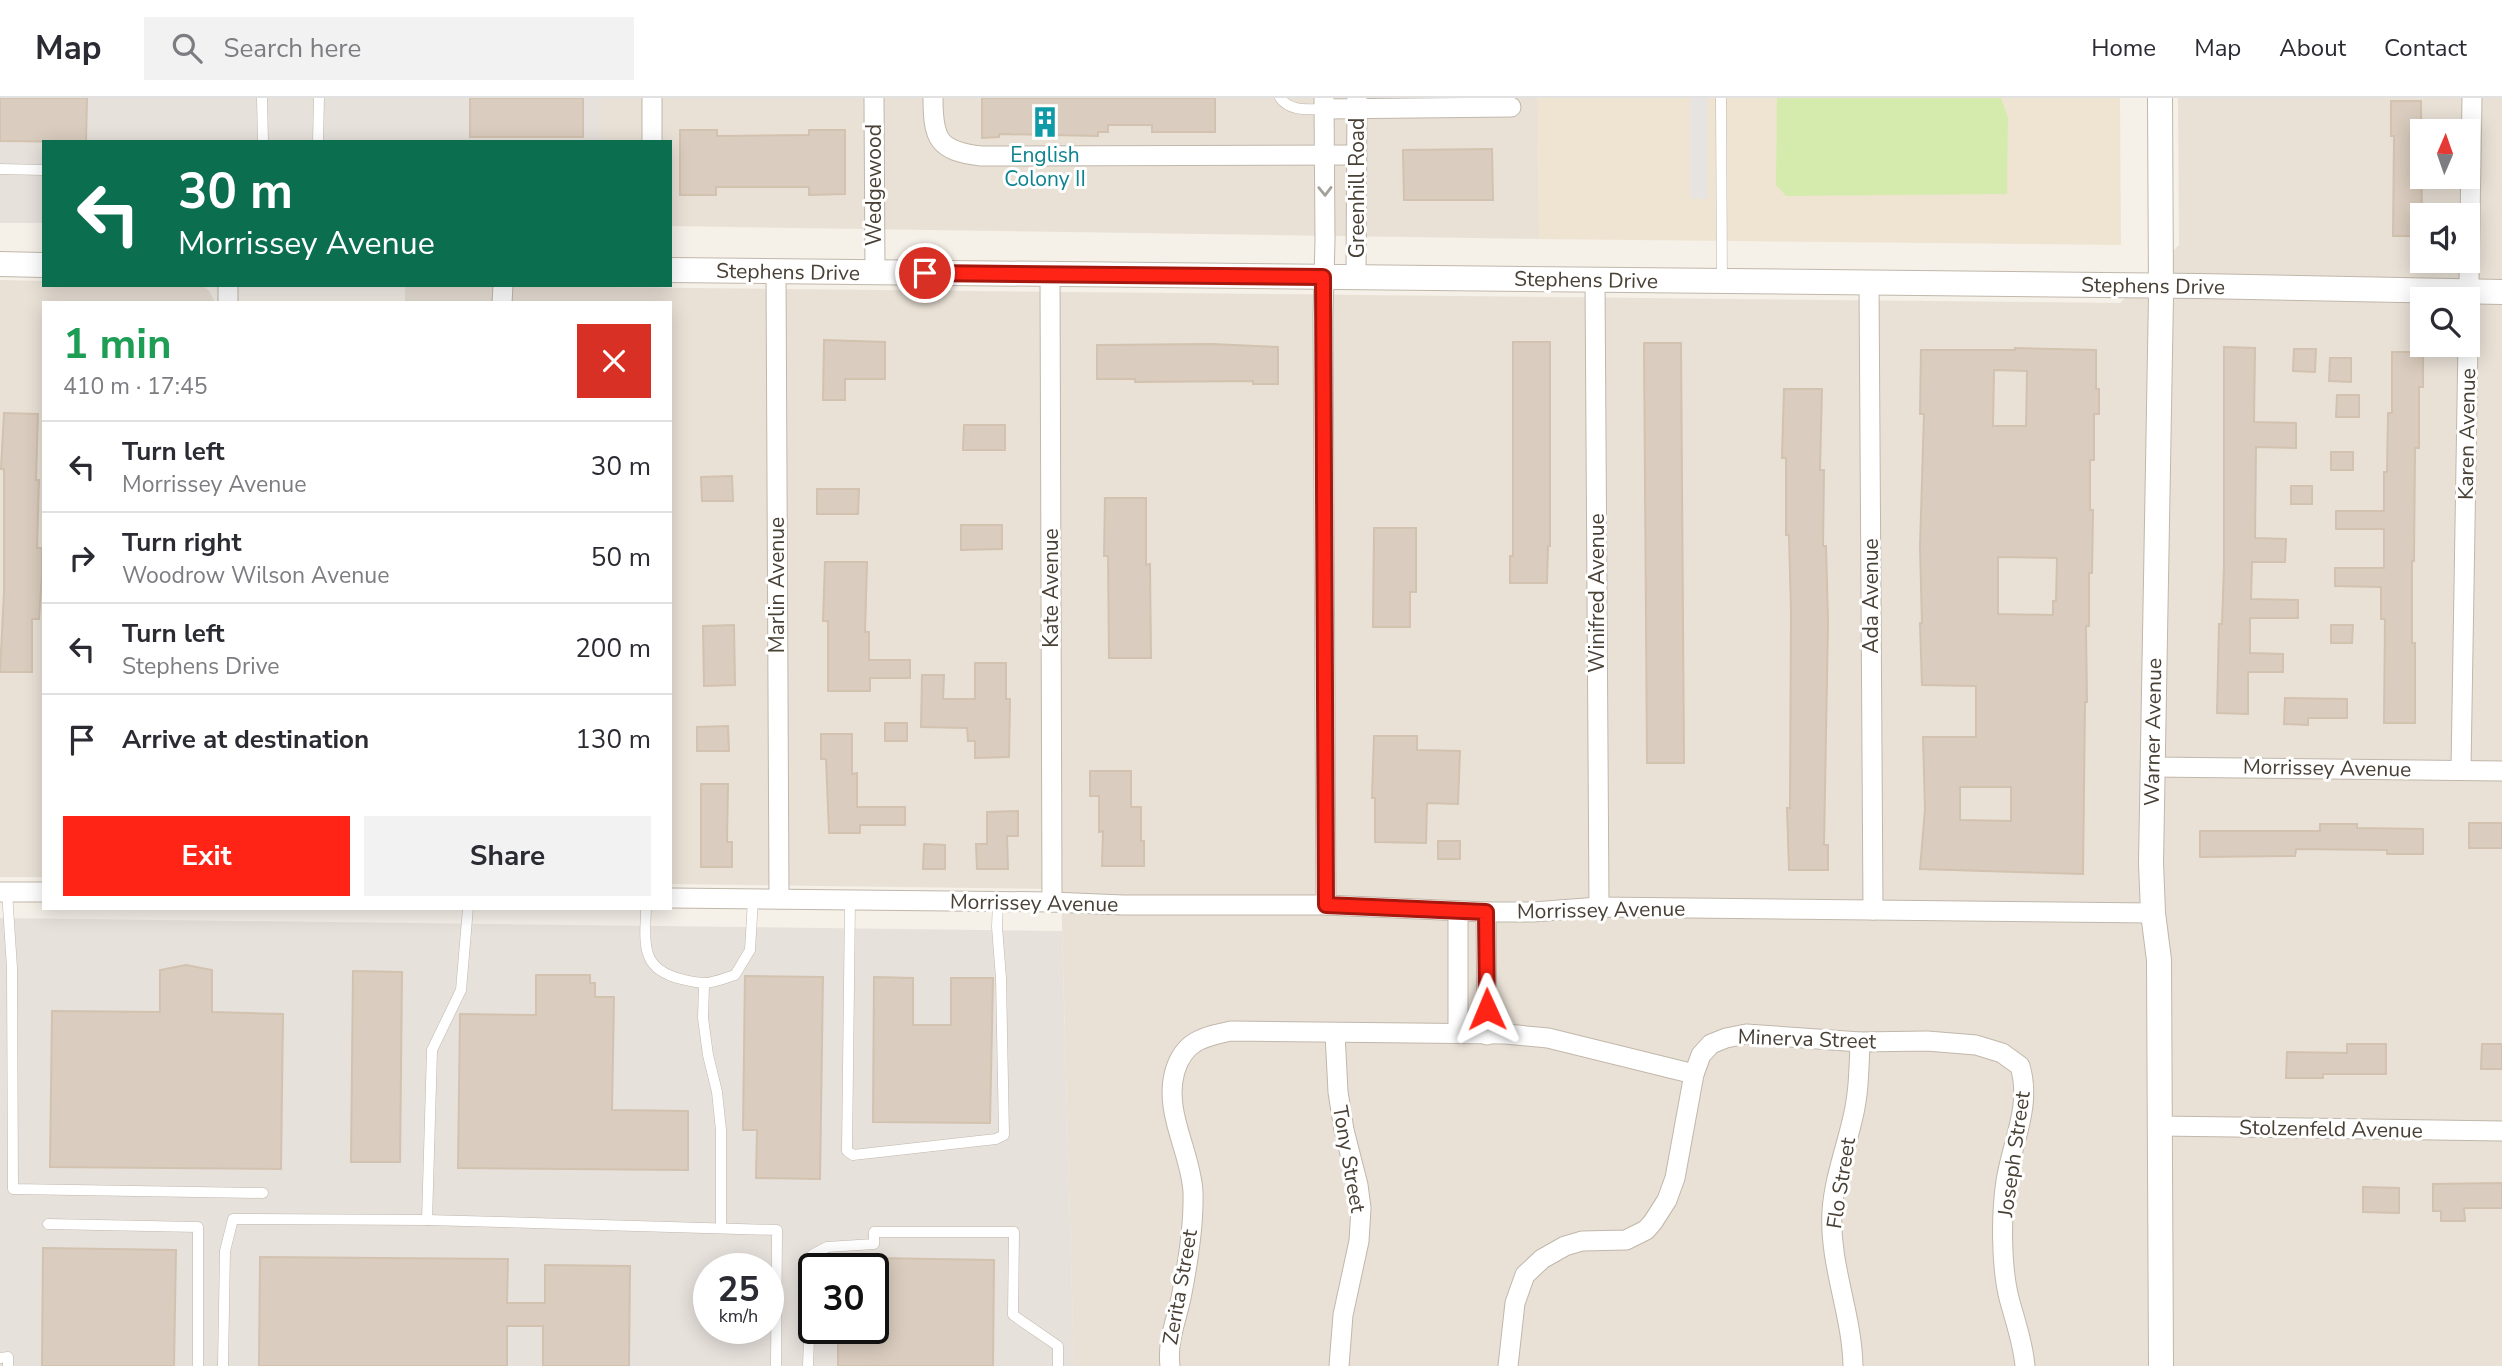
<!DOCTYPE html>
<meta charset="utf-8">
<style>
:root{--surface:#fff;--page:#f2f2f3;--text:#2b2b33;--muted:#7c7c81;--line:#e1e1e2;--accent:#ff2415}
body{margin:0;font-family:"Nunito Sans",sans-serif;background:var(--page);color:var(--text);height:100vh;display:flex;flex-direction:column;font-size:26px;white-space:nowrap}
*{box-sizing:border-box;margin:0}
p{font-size:23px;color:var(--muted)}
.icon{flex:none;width:38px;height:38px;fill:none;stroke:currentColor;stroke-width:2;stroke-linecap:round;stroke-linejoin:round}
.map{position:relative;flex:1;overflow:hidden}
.drawer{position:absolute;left:42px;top:203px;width:630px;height:609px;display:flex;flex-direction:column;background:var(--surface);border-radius:0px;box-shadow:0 4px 18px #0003}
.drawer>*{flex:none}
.banner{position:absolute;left:42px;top:42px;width:630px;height:147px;border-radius:0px;box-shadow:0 4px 18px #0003;background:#0b6e4f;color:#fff;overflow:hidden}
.needle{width:46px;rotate:2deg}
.tools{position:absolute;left:2410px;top:21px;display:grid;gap:14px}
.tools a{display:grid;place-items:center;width:70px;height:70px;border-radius:0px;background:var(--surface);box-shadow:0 4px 18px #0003;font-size:35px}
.speed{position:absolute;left:693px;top:1155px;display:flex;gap:14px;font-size:35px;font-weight:700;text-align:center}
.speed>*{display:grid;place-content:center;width:91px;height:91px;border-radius:50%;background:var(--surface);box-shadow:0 4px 18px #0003;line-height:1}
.speed small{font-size:18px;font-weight:400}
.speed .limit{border:4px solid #111;border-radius:10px;background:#fff;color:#111}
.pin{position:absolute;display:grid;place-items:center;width:60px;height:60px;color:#fff;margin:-30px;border:4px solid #fff;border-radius:50%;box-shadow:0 2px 7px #0007}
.me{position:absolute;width:77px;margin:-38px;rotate:359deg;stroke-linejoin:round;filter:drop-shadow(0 0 5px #0008)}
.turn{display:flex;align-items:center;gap:24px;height:147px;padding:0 21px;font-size:32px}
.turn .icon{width:91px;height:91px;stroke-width:2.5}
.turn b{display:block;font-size:49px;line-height:60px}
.round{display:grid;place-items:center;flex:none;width:74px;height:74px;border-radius:0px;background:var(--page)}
.overview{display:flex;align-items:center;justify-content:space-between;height:119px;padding:0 21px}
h1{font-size:42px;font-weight:700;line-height:52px;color:#1e9e55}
.button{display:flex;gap:14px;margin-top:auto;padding:14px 21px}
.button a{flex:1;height:80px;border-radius:0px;background:var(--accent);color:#fff;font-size:28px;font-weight:700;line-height:80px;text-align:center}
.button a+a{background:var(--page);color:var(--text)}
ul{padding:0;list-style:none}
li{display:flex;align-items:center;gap:21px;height:91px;padding:0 21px;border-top:2px solid var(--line)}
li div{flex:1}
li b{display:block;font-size:26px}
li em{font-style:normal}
header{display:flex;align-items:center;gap:42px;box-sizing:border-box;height:98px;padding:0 35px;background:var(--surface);border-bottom:2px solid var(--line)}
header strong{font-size:33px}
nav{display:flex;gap:38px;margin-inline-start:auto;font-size:24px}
.search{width:490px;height:63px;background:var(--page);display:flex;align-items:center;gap:18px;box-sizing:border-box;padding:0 24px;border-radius:0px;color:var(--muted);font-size:26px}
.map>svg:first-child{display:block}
</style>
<header>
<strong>Map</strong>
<div class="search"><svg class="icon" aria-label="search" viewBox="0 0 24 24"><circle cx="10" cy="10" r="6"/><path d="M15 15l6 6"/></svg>Search here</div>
<nav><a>Home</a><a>Map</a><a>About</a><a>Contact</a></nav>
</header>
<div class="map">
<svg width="2502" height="1268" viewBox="0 0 2502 1268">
<rect width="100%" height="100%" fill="#f5f0e8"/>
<g fill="#e9e1d6" fill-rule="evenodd">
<path d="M602 0H1538L1539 141 670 128V44H602Z"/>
<path d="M2178 0H2502V1268H1074L1061 791 670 786V205H405V187L2120 205 2179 147ZM2422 33H2468V79H2422ZM2422 117H2468V163H2422ZM2422 201H2468V247H2422Z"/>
<path d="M0 182 44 183V187H202L210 194 215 205H44V779H0Z"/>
</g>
<g fill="#e7e1dc" fill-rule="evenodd">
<path d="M0 0H602V44H44V125H0Z"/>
<path d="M0 820 1062 833 1074 1268H0ZM709 1171H768V1230H709ZM814 1171H873V1230H814Z"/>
</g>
<path fill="#efe4d1" d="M1538 0H2120L2121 147 1539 141Z"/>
<path fill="#d5ebae" d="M1777 0H2001L2008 19 2007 96 1786 98 1776 87Z"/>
<rect fill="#e6e3e0" x="1690" y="0" width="18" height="101"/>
<g fill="#dacdbf" stroke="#d2c2af" stroke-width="2" fill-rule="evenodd">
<path d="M0 0H87L86 44 0 43Z"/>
<rect x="470" y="0" width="113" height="39"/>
<path d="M982 0H1215V34H1152V27H1108V34H1098V38L999 36V39L982 40Z"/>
<path d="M2391 3H2421L2422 138H2393L2394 38H2391Z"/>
<path d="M680 32H717V38L809 37V32H845V96L809 97V89H716V97H680Z"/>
<path d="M1492 51 1493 102H1404L1403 52Z"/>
<path d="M824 242 885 244V281H845V302H823Z"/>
<path d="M1513 244H1550V448H1548L1547 485H1510V458H1513Z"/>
<path d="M1644 245H1681L1684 665H1647Z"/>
<path d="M1212 246 1278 249V286H1253V283L1135 284V281H1097V247Z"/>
<path d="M2224 249 2255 250 2254 324 2296 325V350L2256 349 2255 440 2286 441 2285 464H2252L2251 501 2298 502V520H2250V555L2283 556V574H2248V616L2217 615 2219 526H2222L2224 467Z"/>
<path d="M2015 250 2096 252V291H2099V316H2094V362H2090V412H2093L2092 475H2089V528H2086L2087 604H2085L2083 776 1920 771 1925 711 1923 639H1976V588L1922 587 1920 525H1922L1920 449 1924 316H1920L1921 252H2015ZM1994 272 2027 273 2026 328H1993ZM1998 459 2057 460 2056 503H2053V517L1998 516ZM1960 689H2011V723L1960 722Z"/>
<path d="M2294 251H2316L2315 274 2293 273Z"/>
<path d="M2392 254H2423V289H2419V350H2415L2414 463H2412V545H2415V625H2384L2385 521H2381V489L2335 488V470H2384V431H2336V413H2384V374H2387L2388 315H2392Z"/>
<path d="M2330 260H2351V284L2329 283Z"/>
<path d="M1784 291H1822L1820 372H1824L1823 448H1826L1828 524 1824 747H1828V772H1789L1787 710H1790L1791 513 1789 437H1786V360H1782Z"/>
<path d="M2337 297H2359V319H2336Z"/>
<path d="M4 315 38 316 36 382H39L37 450H42V478L39 521H32V574H0L4 494V371H1Z"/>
<path d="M964 327H1005V352H963Z"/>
<rect x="2331" y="354" width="22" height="18"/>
<path d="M732 378 733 403H702L701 379Z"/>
<rect x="2291" y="388" width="21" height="18"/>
<path d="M817 391H859L858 416H817Z"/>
<path d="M1105 400H1146V467L1150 466 1151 560H1109L1108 458H1104Z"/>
<path d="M961 427H1002V451L961 452Z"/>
<path d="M1374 430H1416V494H1410V529H1373Z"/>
<path d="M825 464H867L865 534H869V562H910V580H870V593H828V523H823Z"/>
<path d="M734 527 735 587 704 588 703 528Z"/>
<path d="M2331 527H2353L2352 545H2331Z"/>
<path d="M975 565H1006V601H1010L1009 659 975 660V643H968L967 630 921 629 922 577H944L943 601H975Z"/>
<path d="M2285 600 2347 601V620H2308V627L2284 626Z"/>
<rect x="885" y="625" width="22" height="18"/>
<path d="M728 628 729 653H697V629Z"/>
<path d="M821 636H852V676L857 675V709H905V727H860V735H829L826 661H821Z"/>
<path d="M1374 638H1417V652L1460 653 1458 706 1427 705 1426 745 1375 744V700H1372Z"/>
<path d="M1090 673H1131V709H1141V743H1144V768H1102L1103 733 1099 734V698H1090Z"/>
<path d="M701 686H728L727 744H732V769H701Z"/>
<path d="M1018 713V738H1007L1008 771H977L976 746H987V714Z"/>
<rect x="2469" y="725" width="33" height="25"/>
<path d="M2320 726H2357V730L2423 731V756H2387V752L2296 751 2295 758 2200 759V733H2320Z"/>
<rect x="1438" y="743" width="22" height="18"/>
<path d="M924 746 945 747V771H923Z"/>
<path d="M186 867 212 872V914L283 916 281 1071 50 1069 52 913 160 914V872Z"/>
<path d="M353 873 402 874 400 1064H351Z"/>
<path d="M536 877H590V885H595V899H614L612 1012 688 1013V1072L458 1070 460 916 536 917Z"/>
<path d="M745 878 823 879 820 1081 756 1080 757 1032H743Z"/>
<path d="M874 879 913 880V927H951V880H993L990 1025 873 1024Z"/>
<path d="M2347 946H2386V976H2323V980H2286L2287 954 2347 955Z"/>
<path d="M2482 946H2502V971H2481Z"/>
<path d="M2502 1085V1110H2464L2465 1123H2441V1113H2433V1086Z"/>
<path d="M2363 1089 2399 1090V1115L2363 1114Z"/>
<path d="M43 1150 176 1152 174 1268H42Z"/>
<path d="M260 1159 508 1161 507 1205H545V1167L630 1168 629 1268H543V1228H507V1268H259Z"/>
<path d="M873 1160 994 1162 993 1268H838V1230H873Z"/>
</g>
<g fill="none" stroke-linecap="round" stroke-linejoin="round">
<defs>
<g id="service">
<path d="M262 0 263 44"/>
<path d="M1280 0C1291 14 1307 11 1324 11"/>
<path d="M1721 0 1722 183"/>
<path d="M318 44 319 0"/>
<path d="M0 71 44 72"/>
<path d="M7 794 12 870 13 1091 263 1095"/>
<path d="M850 803 847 1053 853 1057 996 1041 1004 1037 1001 880 997 829 998 803"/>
<path d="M646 810C645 846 640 871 681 881 708 888 709 885 735 877L750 852 753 801"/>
<path d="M704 887 703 920 708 957 717 994 721 1032V1130"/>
<path d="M427 1122 432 952 461 892 468 810"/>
<path d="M48 1126 198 1129V1268"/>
<path d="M0 1260 8 1259V1268"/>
<path d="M223 1268 225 1153 233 1121 427 1122 777 1132 776 1268"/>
<path d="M808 1268 812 1157 827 1149 874 1146V1134H1014L1013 1217 1058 1248V1268"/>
</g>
<g id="minor">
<path d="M874 0 875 175"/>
<path d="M933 0C933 41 938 53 981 58L1357 57"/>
<path d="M1324 0 1325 142 1323 218 1326 807"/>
<path d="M1324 11 1511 9"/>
<path d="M652 44V0"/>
<path d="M776 173 779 801"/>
<path d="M1050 176 1052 804"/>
<path d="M1356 180 1357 0"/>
<path d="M1595 182 1599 809"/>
<path d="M1869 185 1873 812"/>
<path d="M228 205V187"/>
<path d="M502 205 503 187"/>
<path d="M2152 669 2502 673"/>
<path d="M2461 672 2472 0"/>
<path d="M0 794H44"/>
<path d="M670 800 1052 804 1123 807H1326L1486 814H1533L1599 809 2153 815"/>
<path d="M1486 814 1487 937"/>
<path d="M1335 935 1338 994 1344 1032 1358 1087 1361 1110 1359 1143 1343 1217 1339 1268"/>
<path d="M1458 935V813"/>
<path d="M2160 1028 2502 1033"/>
<path d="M1170 1268C1167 1244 1176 1223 1181 1200 1188 1165 1194 1129 1193 1094 1191 1054 1163 1014 1175 973 1184 943 1203 939 1231 933L1506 936 1548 940 1694 976"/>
<path d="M1508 1268 1515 1205 1525 1177 1542 1161 1565 1148 1582 1143 1626 1142 1646 1132 1653 1124 1667 1102 1675 1080 1694 976 1701 957 1711 946 1726 940 1746 936 1860 944 1927 943 1976 947 2002 955 2020 968C2032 1008 2012 1044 2006 1083 2001 1116 2001 1168 2009 1200 2015 1223 2023 1244 2025 1268"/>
<path d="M1853 1268C1852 1215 1829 1167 1832 1113 1834 1082 1846 1050 1853 1019 1859 994 1859 969 1860 944"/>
</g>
<g id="tertiary">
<path d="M2160 0 2161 197 2151 765 2153 815 2159 862 2161 1268"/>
<path d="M0 166 44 167"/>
<path d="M670 172 2198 188 2502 194"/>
</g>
</defs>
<use href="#service" stroke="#c1b7aa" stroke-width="11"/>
<use href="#minor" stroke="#c1b7aa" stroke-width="21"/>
<use href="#tertiary" stroke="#c1b7aa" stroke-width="26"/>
<use href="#service" stroke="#fff" stroke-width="10"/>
<use href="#minor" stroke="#fff" stroke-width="19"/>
<use href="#tertiary" stroke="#fff" stroke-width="24"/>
</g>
<defs><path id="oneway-chevron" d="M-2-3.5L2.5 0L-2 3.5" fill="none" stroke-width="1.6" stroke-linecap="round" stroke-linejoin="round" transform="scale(1.75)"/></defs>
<use stroke="#a4a09a" href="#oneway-chevron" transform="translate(1325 93) rotate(89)"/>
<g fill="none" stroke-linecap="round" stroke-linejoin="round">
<defs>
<path id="route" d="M925 175 1323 179 1326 807 1486 814 1487 911"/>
</defs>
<use href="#route" stroke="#a6170e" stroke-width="18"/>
<use href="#route" stroke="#ff2415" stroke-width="12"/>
</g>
<defs>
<symbol id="building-bare" viewBox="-9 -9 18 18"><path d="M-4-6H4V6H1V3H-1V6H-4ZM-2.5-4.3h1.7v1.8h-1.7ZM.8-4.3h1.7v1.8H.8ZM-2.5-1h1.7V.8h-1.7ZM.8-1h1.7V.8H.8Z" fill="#0f9aa8" stroke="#fff" stroke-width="2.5" paint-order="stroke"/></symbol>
</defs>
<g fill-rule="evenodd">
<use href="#building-bare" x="1023" y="2" width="44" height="44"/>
</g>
<g text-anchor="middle" stroke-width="6" stroke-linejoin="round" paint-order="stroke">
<g font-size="21" fill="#0d838f" stroke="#fff">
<text x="1045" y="64">English<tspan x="1045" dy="24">Colony II</tspan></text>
</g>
<g font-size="21" fill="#494036" stroke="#fff">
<text transform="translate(874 87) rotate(-90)" y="7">Wedgewood</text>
<text transform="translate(1357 90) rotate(-90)" y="7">Greenhill Road</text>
<text transform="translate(788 174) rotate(1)" y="7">Stephens Drive</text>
<text transform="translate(1586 182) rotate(1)" y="7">Stephens Drive</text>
<text transform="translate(2153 188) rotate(1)" y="7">Stephens Drive</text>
<text transform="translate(2467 336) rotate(-89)" y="7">Karen Avenue</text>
<text transform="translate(777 487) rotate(-90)" y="7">Marlin Avenue</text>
<text transform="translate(1051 490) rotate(-90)" y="7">Kate Avenue</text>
<text transform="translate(1597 495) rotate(-90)" y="7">Winifred Avenue</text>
<text transform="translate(1871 498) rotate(-90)" y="7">Ada Avenue</text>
<text transform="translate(2153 634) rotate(-89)" y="7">Warner Avenue</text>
<text transform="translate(2327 670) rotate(1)" y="7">Morrissey Avenue</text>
<text transform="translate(1034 805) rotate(1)" y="7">Morrissey Avenue</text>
<text transform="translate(1601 812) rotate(-1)" y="7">Morrissey Avenue</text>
<text transform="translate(1807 941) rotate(2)" y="7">Minerva Street</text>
<text transform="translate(2331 1031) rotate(1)" y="7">Stolzenfeld Avenue</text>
<text transform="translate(2014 1056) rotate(-82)" y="7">Joseph Street</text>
<text transform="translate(1349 1061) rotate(80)" y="7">Tony Street</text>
<text transform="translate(1841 1085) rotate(-81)" y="7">Flo Street</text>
<text transform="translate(1180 1189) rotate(-80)" y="7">Zerita Street</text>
</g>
</g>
</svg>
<div class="tools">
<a><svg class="needle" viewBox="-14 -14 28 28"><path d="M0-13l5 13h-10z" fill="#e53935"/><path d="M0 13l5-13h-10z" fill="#7c7c81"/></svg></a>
<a><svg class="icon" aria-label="sound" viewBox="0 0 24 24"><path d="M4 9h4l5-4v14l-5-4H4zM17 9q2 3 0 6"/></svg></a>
<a><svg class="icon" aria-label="search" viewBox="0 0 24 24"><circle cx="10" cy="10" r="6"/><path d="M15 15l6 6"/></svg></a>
</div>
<div class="speed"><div>25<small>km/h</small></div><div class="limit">30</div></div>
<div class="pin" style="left:925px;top:175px;background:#d93025"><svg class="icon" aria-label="arrive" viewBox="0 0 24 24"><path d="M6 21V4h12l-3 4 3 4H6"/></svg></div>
<svg class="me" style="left:1487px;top:911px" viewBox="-20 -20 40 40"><path d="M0-17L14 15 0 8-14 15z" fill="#ff2415" stroke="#fff" stroke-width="4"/></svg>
<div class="banner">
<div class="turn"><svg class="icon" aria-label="left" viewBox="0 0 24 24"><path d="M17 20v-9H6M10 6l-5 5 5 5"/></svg><div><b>30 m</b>Morrissey Avenue</div></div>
</div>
<section class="drawer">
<div class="overview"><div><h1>1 min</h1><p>410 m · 17:45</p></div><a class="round" style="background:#d93025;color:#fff"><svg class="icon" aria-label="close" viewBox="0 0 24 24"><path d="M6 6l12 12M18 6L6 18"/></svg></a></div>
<ul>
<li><svg class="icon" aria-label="left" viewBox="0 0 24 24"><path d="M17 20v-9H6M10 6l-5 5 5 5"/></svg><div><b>Turn left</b><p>Morrissey Avenue</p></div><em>30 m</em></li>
<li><svg class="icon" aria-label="right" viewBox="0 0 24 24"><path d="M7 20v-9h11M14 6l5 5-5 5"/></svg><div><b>Turn right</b><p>Woodrow Wilson Avenue</p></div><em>50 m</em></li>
<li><svg class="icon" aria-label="left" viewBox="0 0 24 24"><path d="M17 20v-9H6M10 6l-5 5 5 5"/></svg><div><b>Turn left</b><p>Stephens Drive</p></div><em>200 m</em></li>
<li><svg class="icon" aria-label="arrive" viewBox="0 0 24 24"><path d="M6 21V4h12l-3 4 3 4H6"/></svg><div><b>Arrive at destination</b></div><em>130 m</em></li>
</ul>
<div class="button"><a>Exit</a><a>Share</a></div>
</section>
</div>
